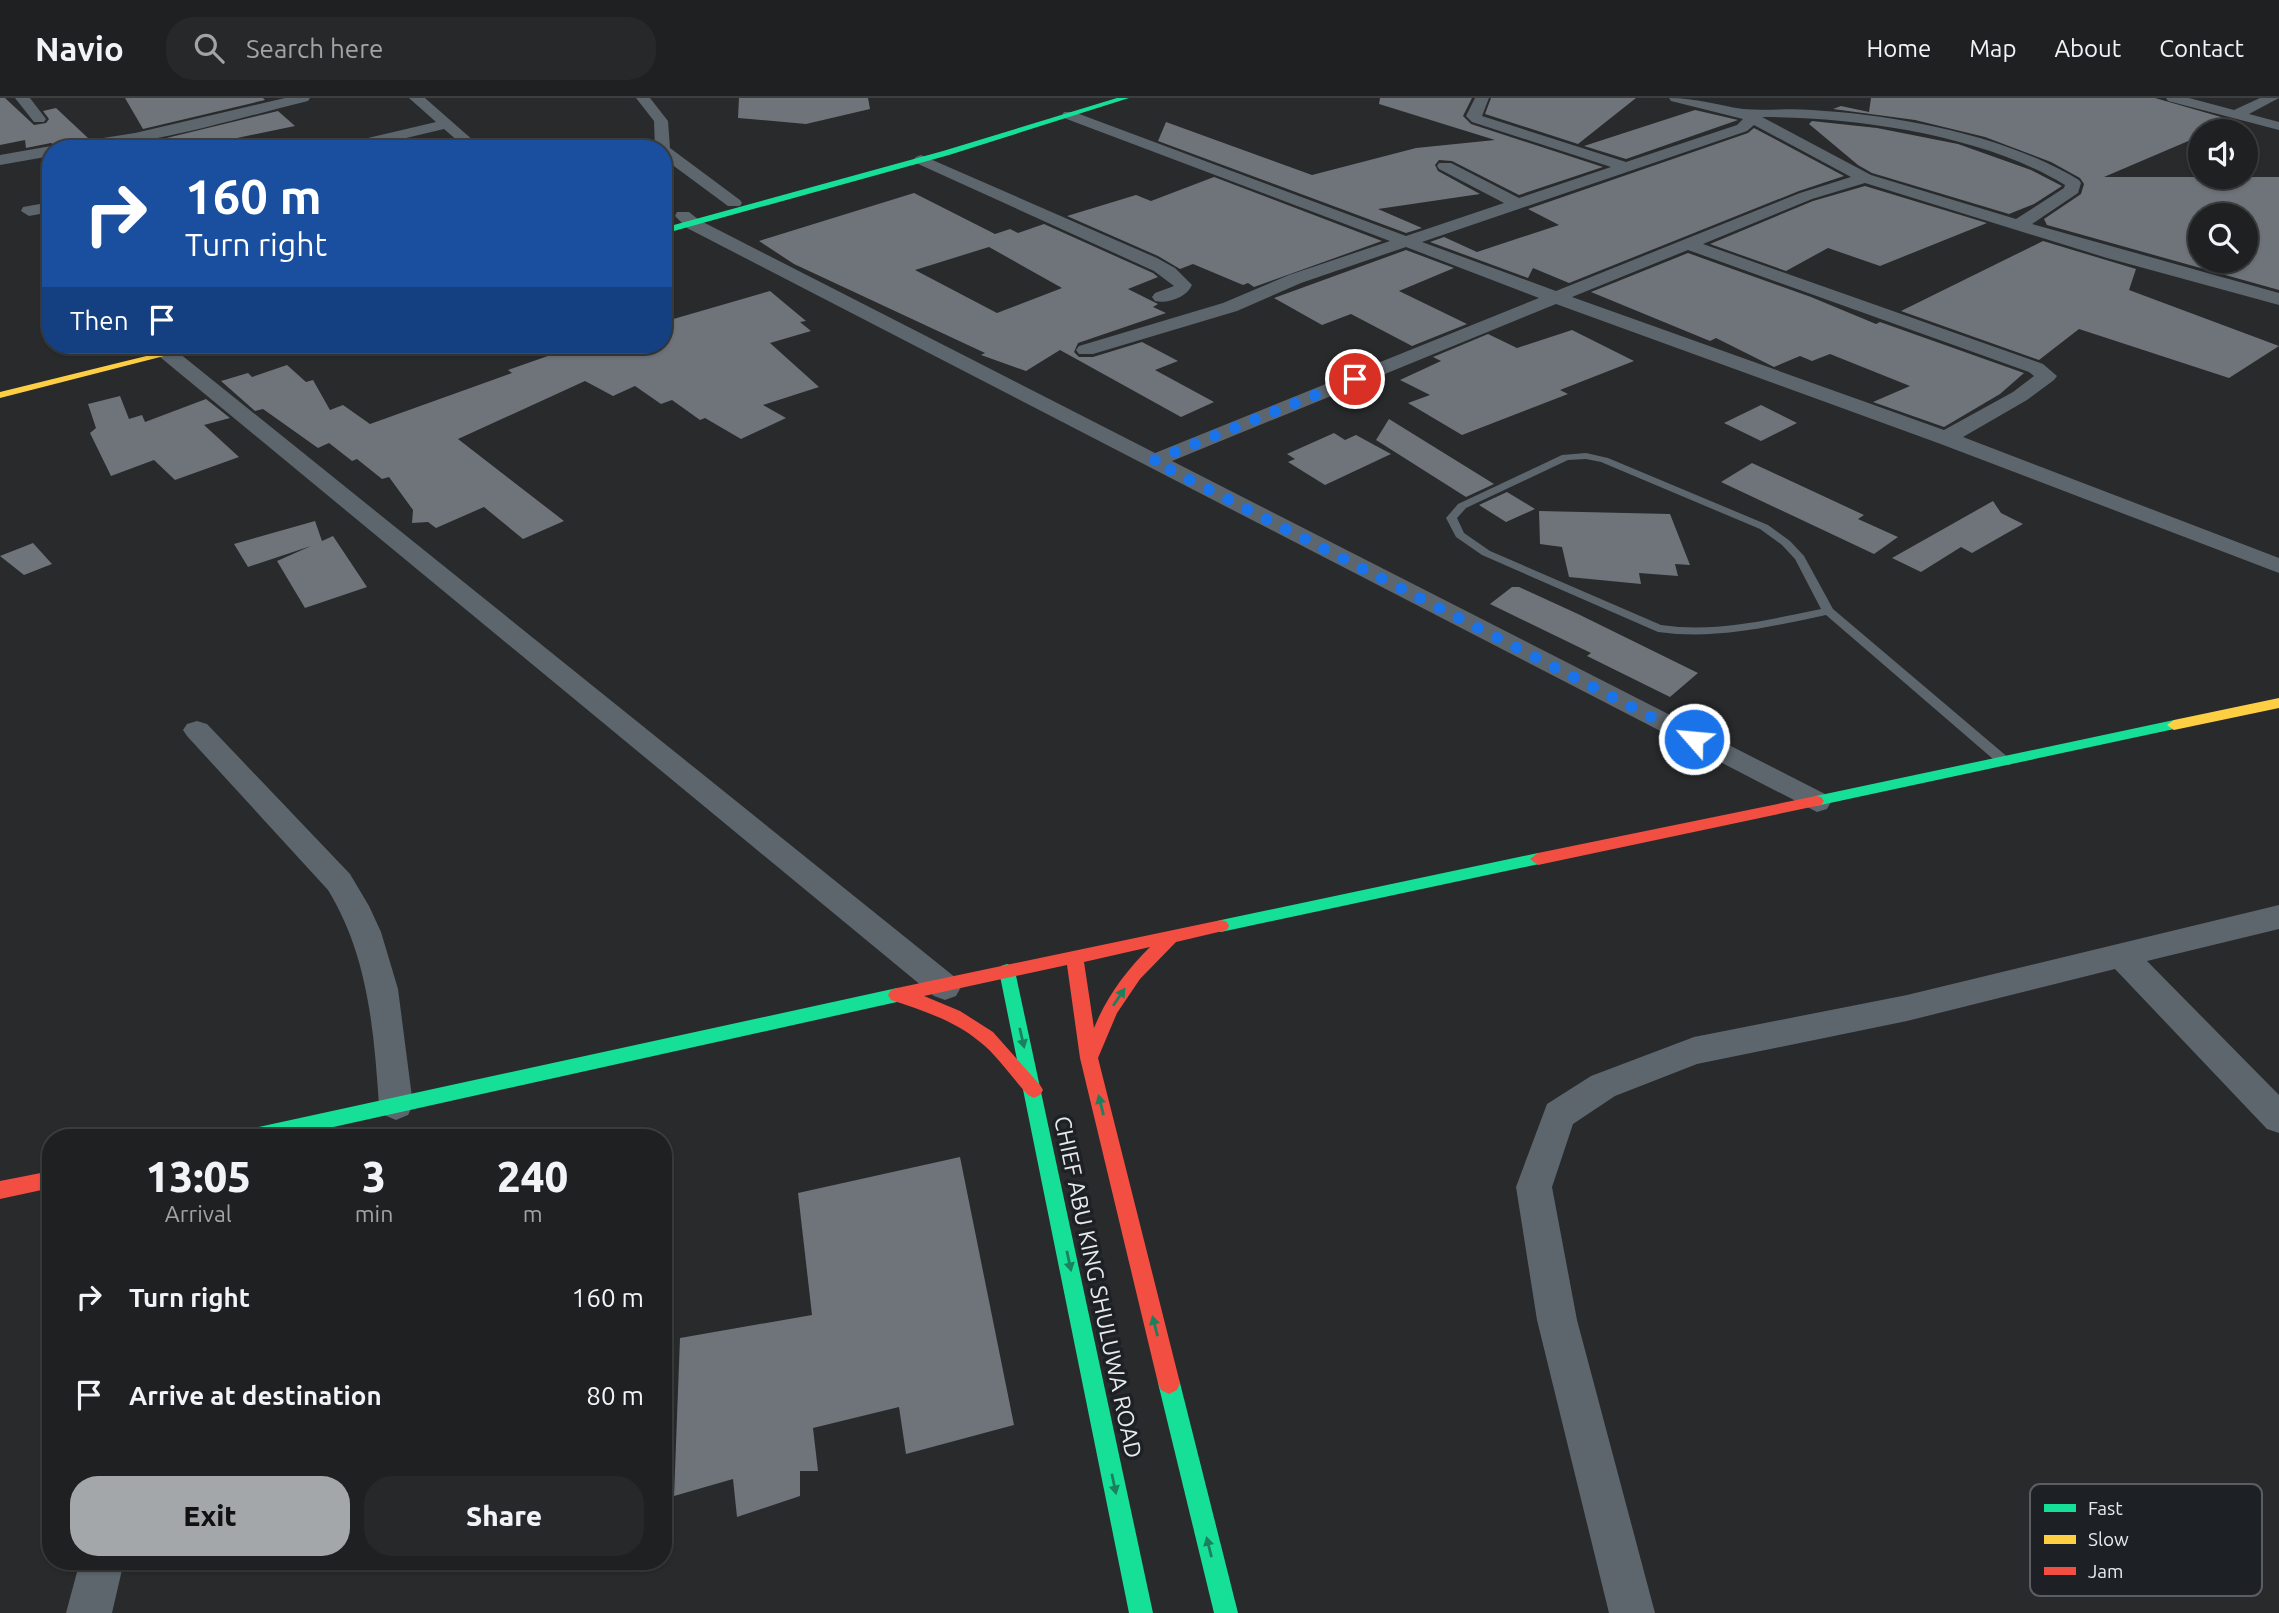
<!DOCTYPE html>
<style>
:root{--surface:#1e2021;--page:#26282a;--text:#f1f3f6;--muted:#a1a3a5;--line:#3c3e3f;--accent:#a4a7a9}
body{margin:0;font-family:Ubuntu,sans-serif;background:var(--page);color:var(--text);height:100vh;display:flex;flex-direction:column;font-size:26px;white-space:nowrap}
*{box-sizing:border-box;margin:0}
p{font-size:23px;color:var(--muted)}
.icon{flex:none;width:38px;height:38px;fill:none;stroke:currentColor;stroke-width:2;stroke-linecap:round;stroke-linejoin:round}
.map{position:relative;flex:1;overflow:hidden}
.details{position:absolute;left:42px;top:1031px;width:630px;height:441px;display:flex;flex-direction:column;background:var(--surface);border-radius:28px;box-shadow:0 2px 5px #0004,0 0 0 2px var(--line)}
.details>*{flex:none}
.banner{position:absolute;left:42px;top:42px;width:630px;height:214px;border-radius:28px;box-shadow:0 2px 5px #0004,0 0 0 2px var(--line);background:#1a4fa0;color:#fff;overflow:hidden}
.buttons{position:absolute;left:2188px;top:21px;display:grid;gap:14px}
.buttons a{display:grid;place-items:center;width:70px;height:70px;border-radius:50%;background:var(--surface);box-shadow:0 2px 5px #0004,0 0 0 2px var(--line);font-size:35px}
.pin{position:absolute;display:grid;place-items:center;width:60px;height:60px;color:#fff;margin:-30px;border:4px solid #fff;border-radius:50%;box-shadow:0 2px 7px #0007}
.me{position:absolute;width:77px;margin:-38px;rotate:297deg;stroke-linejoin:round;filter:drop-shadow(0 0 5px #0008)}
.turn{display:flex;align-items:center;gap:24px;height:147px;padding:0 28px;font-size:32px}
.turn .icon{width:91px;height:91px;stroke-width:2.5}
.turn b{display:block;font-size:49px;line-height:60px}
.then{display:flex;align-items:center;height:66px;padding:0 28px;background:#0003;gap:14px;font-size:26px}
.eta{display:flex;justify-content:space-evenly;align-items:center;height:119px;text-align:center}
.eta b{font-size:42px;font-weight:800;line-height:49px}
.button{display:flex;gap:14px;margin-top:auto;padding:14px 28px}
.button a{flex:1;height:80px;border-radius:28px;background:var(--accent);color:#111;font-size:28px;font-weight:800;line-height:80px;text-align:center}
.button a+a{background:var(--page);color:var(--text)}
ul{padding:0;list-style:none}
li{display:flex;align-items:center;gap:21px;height:98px;padding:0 28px}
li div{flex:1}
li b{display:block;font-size:26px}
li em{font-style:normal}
header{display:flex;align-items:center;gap:42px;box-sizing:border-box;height:98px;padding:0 35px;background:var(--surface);border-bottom:2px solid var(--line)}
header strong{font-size:33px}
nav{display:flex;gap:38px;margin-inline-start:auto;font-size:24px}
.search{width:490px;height:63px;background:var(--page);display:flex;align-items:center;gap:18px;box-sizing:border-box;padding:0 24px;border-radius:28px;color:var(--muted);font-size:26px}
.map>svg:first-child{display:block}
</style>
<header>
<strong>Navio</strong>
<div class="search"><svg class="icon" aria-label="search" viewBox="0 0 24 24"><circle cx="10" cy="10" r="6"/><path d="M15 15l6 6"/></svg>Search here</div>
<nav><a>Home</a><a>Map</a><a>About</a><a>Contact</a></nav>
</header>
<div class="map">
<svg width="2279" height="1515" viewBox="0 0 2279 1515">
<rect width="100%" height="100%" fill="#282a2c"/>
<g fill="#6e747a" fill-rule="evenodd">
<path d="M0 0H5L34 27 46 25 49 21 43 13 56 10 88 40 65 43 57 48 51 45 26 50 25 42 0 47Z"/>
<path d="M125 0H263L265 2 143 31Z"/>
<path d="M739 0H868L870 11 806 26 738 20Z"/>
<path d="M1380 0H1472L1463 18 1471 26 1603 69 1519 97 1452 63 1439 62 1435 67 1438 73 1480 96 1378 111 1422 130 1406 135 1158 43 1166 24 1312 77 1416 50 1495 42 1379 6Z"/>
<path d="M1491 0H1636L1578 46 1485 16Z"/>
<path d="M1871 0H2155L2235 23 2212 33H2200V38L2104 79H2279V192L2047 127 2044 121 2081 96 2084 86 2080 80 2051 64 1985 39 1915 22 1833 11 1841 8 1869 14ZM2200 117H2245V163H2200Z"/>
<path d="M1695 12 1738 22 1626 61 1584 48Z"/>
<path d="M278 13 295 28 237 40 244 51H154L150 44Z"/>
<path d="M1812 23 1877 30 1958 46 2031 72 2062 88 2034 106 2009 116 1872 75 1858 67 1809 26Z"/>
<path d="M1754 30 1844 78 1799 93 1569 185 1533 170 1528 180 1430 144 1444 139 1477 154 1559 127 1528 111 1748 35Z"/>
<path d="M1214 79 1382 143 1254 189 1248 185 1243 187 1193 166 1180 171 1158 158 1067 118 1136 97 1151 103Z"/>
<path d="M1865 88 1987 125 1880 168 1828 150 1786 173 1710 146 1813 103Z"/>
<path d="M914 95 995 136 1010 131 1018 135 1044 126 1153 175 1158 179 1128 191 1158 206 1153 209 1166 215 1078 245 1074 254 1079 259H1093L1142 244 1178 263 1155 272 1214 304 1181 319 1060 252 1026 273 981 257 985 255 794 166 759 143ZM989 149 1062 190 997 215 915 172Z"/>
<path d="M2043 143 2136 171 2129 192 2279 248 2229 280 2079 231 2039 262 1901 213Z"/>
<path d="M1406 152 1454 170 1399 193 1467 226 1412 248 1351 216 1322 227 1274 200Z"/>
<path d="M1688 155 1811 199 1876 226 1880 224 2024 275 2000 296 1944 329 1873 304 1910 288 1830 256 1812 263 1800 258 1774 269 1716 240 1710 243 1591 194Z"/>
<path d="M770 193 806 223 800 224 811 233 770 245 819 289 763 307 786 320 741 341 705 320 700 322 672 302 661 306 635 288 613 298 585 283 458 341 564 423 523 441 484 409 436 430 428 424 412 425 413 412 389 379 382 381 357 361 352 363 329 345 318 350 263 311 255 313 221 283 248 275 252 279 287 267 306 284 313 282 330 312 343 307 370 326 512 275 508 272 579 247H663V224Z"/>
<path d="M1572 232 1634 263 1560 292 1568 296 1462 337 1408 305 1430 297 1400 282 1441 263 1433 259 1488 236 1517 250Z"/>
<path d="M120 298 129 321 142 317 145 324 206 301 230 320 204 327 239 359 175 382 154 362 111 378 90 335 96 330 88 306Z"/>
<path d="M1761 307 1797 325 1761 343 1724 325Z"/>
<path d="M1389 321 1494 386 1466 399 1376 342Z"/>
<path d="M1334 335 1345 342 1356 337 1391 356 1325 387 1288 364 1295 361 1287 356Z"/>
<path d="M1752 365 1864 417 1858 421 1898 439 1874 456 1721 384Z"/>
<path d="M1507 394 1535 411 1506 424 1479 407Z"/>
<path d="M1993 403 2001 415 2023 426 1972 455 1961 449 1921 474 1892 460Z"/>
<path d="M1539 413 1670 416 1690 467 1675 466 1678 478 1639 475 1641 486 1569 479 1562 449 1540 446Z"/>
<path d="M315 423 322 443 333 438 367 489 305 510 277 463 311 448 248 469 234 446Z"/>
<path d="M33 445 52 466 24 477 0 458Z"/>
<path d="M1512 489H1519L1578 516 1698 575 1670 599 1587 558 1591 555 1490 506Z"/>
<path d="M960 1059 1014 1327 906 1356 899 1309 813 1330 818 1373H800V1398L737 1419 733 1381 674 1398 680 1240 812 1217 798 1095Z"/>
</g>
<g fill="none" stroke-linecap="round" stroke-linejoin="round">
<path fill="#5d666d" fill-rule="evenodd" d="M1586 355 1608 360 1768 427 1790 443 1804 458 1833 511 2010 661 2012 664 2010 667H2000L1826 517C1769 529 1716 542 1658 534L1482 457 1456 439 1446 420 1458 406 1562 357ZM1586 361 1601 364 1760 431 1782 447 1795 461 1821 511C1767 522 1716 535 1661 527L1490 453 1464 435 1457 420 1466 410 1568 362Z"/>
<g fill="#5d666d" fill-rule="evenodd">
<path d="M15 0H30L46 21 44 24H34Z"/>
<path d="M285 0H310L308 3C226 23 142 51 58 51L65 46 135 35Z"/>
<path d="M409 0H425L483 51H467L444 31 360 51H332L334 48 436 24Z"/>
<path d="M636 0H650L668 23 670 50 740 102 742 105 740 108H728L663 60V51H655L654 23Z"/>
<path d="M1475 0H1489L1482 18 1626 64 1737 27 1743 21 1671 3 1669 0C1697 0 1716 7 1743 11 1765 13 1789 10 1812 12 1897 17 2005 37 2079 82L2081 85 2078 95 2032 126 2279 195V207L2107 160 1865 85 1812 101 1703 146 2043 266 2057 278 2054 282 2027 302 1963 339 2279 460V475L1938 345 1556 206 1172 363 1827 697 1831 704 1827 711 1817 714 687 130 675 118 677 114H689L699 122 1155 355 1539 200 1406 149 1301 185 1237 213 1093 256H1079L1076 252 1079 248 1223 205 1289 177 1390 143 1064 20 1062 17 1064 14H1074L1406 138 1504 105 1439 71 1437 68 1439 65H1451L1519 100 1611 69 1472 24 1466 18ZM1762 19C1856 19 1984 37 2065 87L2064 90 2016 121 1871 77ZM1754 27 1851 79 1800 95 1556 193 1422 144 1747 33ZM1688 152 2029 274 2034 278 2013 294 1944 332 1572 199Z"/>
<path d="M2166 0H2189L2234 12 2260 0H2279L2249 16 2279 24V32L2168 3Z"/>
<path d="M51 48 57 51H51V58L0 67V57Z"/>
<path d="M921 57 1157 160 1175 170 1192 187C1187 199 1168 206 1155 203L1152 199 1155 195 1174 188 1154 173 916 65 913 62 916 59Z"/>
<path d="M51 104V114L29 118 21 113 23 109Z"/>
<path d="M167 249 174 251 956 880 961 889 956 898 945 902 934 898 160 259 157 255Z"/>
<path d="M197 623 207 626 350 776 369 808 381 834 398 891 413 1007 408 1017 396 1022 384 1017 379 1007C374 933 368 857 328 792L187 638 183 632 187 626Z"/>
<path d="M2279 807V831L2147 863 2279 997V1035L2267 1031 2115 871 1907 923 1697 966 1615 998 1573 1026 1552 1089 1577 1222 1655 1515H1609L1537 1222 1516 1089 1547 1006 1591 978 1694 939 1907 897Z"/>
<path d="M80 1463H124L112 1515H66Z"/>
</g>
<g fill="#16e098" fill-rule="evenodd">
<path d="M1117 0H1129L949 57 663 136V130L943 53Z"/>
<path d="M2174 622 2181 627 2179 630 1816 708 1808 703 1816 698Z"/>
<path d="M1538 755 1546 761 1544 765 1221 834 1215 832 1213 828 1215 824 1221 822Z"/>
<path d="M1007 866 1013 868 1015 873 1153 1515H1129L999 873 1001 868Z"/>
<path d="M897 890 903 892 906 897 903 902 897 904 284 1040H236L238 1034 245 1032Z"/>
<path d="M1169 1274 1177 1278 1180 1285 1238 1515H1214L1158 1285 1161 1278Z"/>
</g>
<g fill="#ffcf43" fill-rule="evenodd">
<path d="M191 247H207L0 300V294Z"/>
<path d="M2279 600V610L2174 632 2167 627 2174 622Z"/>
</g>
<g fill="#f24e42" fill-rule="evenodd">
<path d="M1816 698 1821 699 1824 703 1821 707 1538 767 1530 761 1538 755Z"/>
<path d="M1221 822 1227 824 1229 828 1227 832 1176 844 1140 881 1117 915 1098 960 1180 1285 1177 1292 1169 1296 1161 1292 1158 1285 1080 960 1067 867 924 898 960 913 993 934 1040 987 1043 992 1040 997 1034 1000 1028 997C1012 980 998 958 980 944 954 922 921 912 891 902L888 897 891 892 897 890ZM1150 849C1126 873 1107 898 1094 930L1084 864Z"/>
<path d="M51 1073V1090L0 1101V1083Z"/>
</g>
</g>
<defs><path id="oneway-solid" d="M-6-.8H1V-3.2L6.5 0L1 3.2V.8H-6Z" transform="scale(1.75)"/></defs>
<g fill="#1a805e">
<use href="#oneway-solid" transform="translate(1119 899) rotate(-56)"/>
<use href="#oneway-solid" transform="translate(1022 940) rotate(77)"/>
<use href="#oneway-solid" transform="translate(1101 1007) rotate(-104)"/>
<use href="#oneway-solid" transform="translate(1069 1163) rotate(78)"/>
<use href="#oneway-solid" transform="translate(1155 1228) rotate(-104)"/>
<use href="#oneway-solid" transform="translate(1114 1386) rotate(78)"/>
<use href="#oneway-solid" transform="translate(1209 1449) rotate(-104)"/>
</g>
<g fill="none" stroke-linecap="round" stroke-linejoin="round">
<path stroke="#1a73e8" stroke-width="12" stroke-dasharray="0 21.6" d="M1355 281 1153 363 1694 641"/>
</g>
<g text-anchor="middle" stroke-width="7" stroke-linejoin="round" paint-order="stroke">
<g font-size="23" fill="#e7eaed" stroke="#1d2125">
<text transform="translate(1098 1189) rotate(78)" y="8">CHIEF ABU KING SHULUWA ROAD</text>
</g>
</g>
<rect x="2030" y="1386" width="232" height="112" rx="10" fill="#1d2125" stroke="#5a5d61" stroke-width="2"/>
<rect x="2044" y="1406" width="32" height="8" fill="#16e098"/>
<rect x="2044" y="1437" width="32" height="9" fill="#ffcf43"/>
<rect x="2044" y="1469" width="32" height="8" fill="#f24e42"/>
<g font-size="19" fill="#e7eaed">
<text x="2088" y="1417">Fast</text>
<text x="2088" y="1448">Slow</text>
<text x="2088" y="1480">Jam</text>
</g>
</svg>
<div class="buttons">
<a><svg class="icon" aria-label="sound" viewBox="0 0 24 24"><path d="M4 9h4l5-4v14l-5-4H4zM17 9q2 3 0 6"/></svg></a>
<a><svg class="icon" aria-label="search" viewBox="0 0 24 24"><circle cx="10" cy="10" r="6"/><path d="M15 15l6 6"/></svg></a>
</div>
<div class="pin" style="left:1355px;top:281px;background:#d93025"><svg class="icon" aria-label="arrive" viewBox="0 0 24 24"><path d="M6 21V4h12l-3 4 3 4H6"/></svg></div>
<svg class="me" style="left:1694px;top:641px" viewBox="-20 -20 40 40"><circle r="17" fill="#1a73e8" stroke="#fff" stroke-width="3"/><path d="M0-11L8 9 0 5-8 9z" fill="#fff"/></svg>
<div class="banner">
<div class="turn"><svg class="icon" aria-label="right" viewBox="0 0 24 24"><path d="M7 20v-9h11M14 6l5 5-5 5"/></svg><div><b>160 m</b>Turn right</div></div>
<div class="then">Then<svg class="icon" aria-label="arrive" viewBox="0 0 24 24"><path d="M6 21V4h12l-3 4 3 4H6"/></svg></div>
</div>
<section class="details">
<div class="eta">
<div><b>13:05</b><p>Arrival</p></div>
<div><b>3</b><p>min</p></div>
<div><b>240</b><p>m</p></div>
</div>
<ul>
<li><svg class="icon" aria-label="right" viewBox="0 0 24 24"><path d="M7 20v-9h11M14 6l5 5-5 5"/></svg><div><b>Turn right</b></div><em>160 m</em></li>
<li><svg class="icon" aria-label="arrive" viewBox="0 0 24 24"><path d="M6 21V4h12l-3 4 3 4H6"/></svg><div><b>Arrive at destination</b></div><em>80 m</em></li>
</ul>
<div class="button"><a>Exit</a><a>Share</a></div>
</section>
</div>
